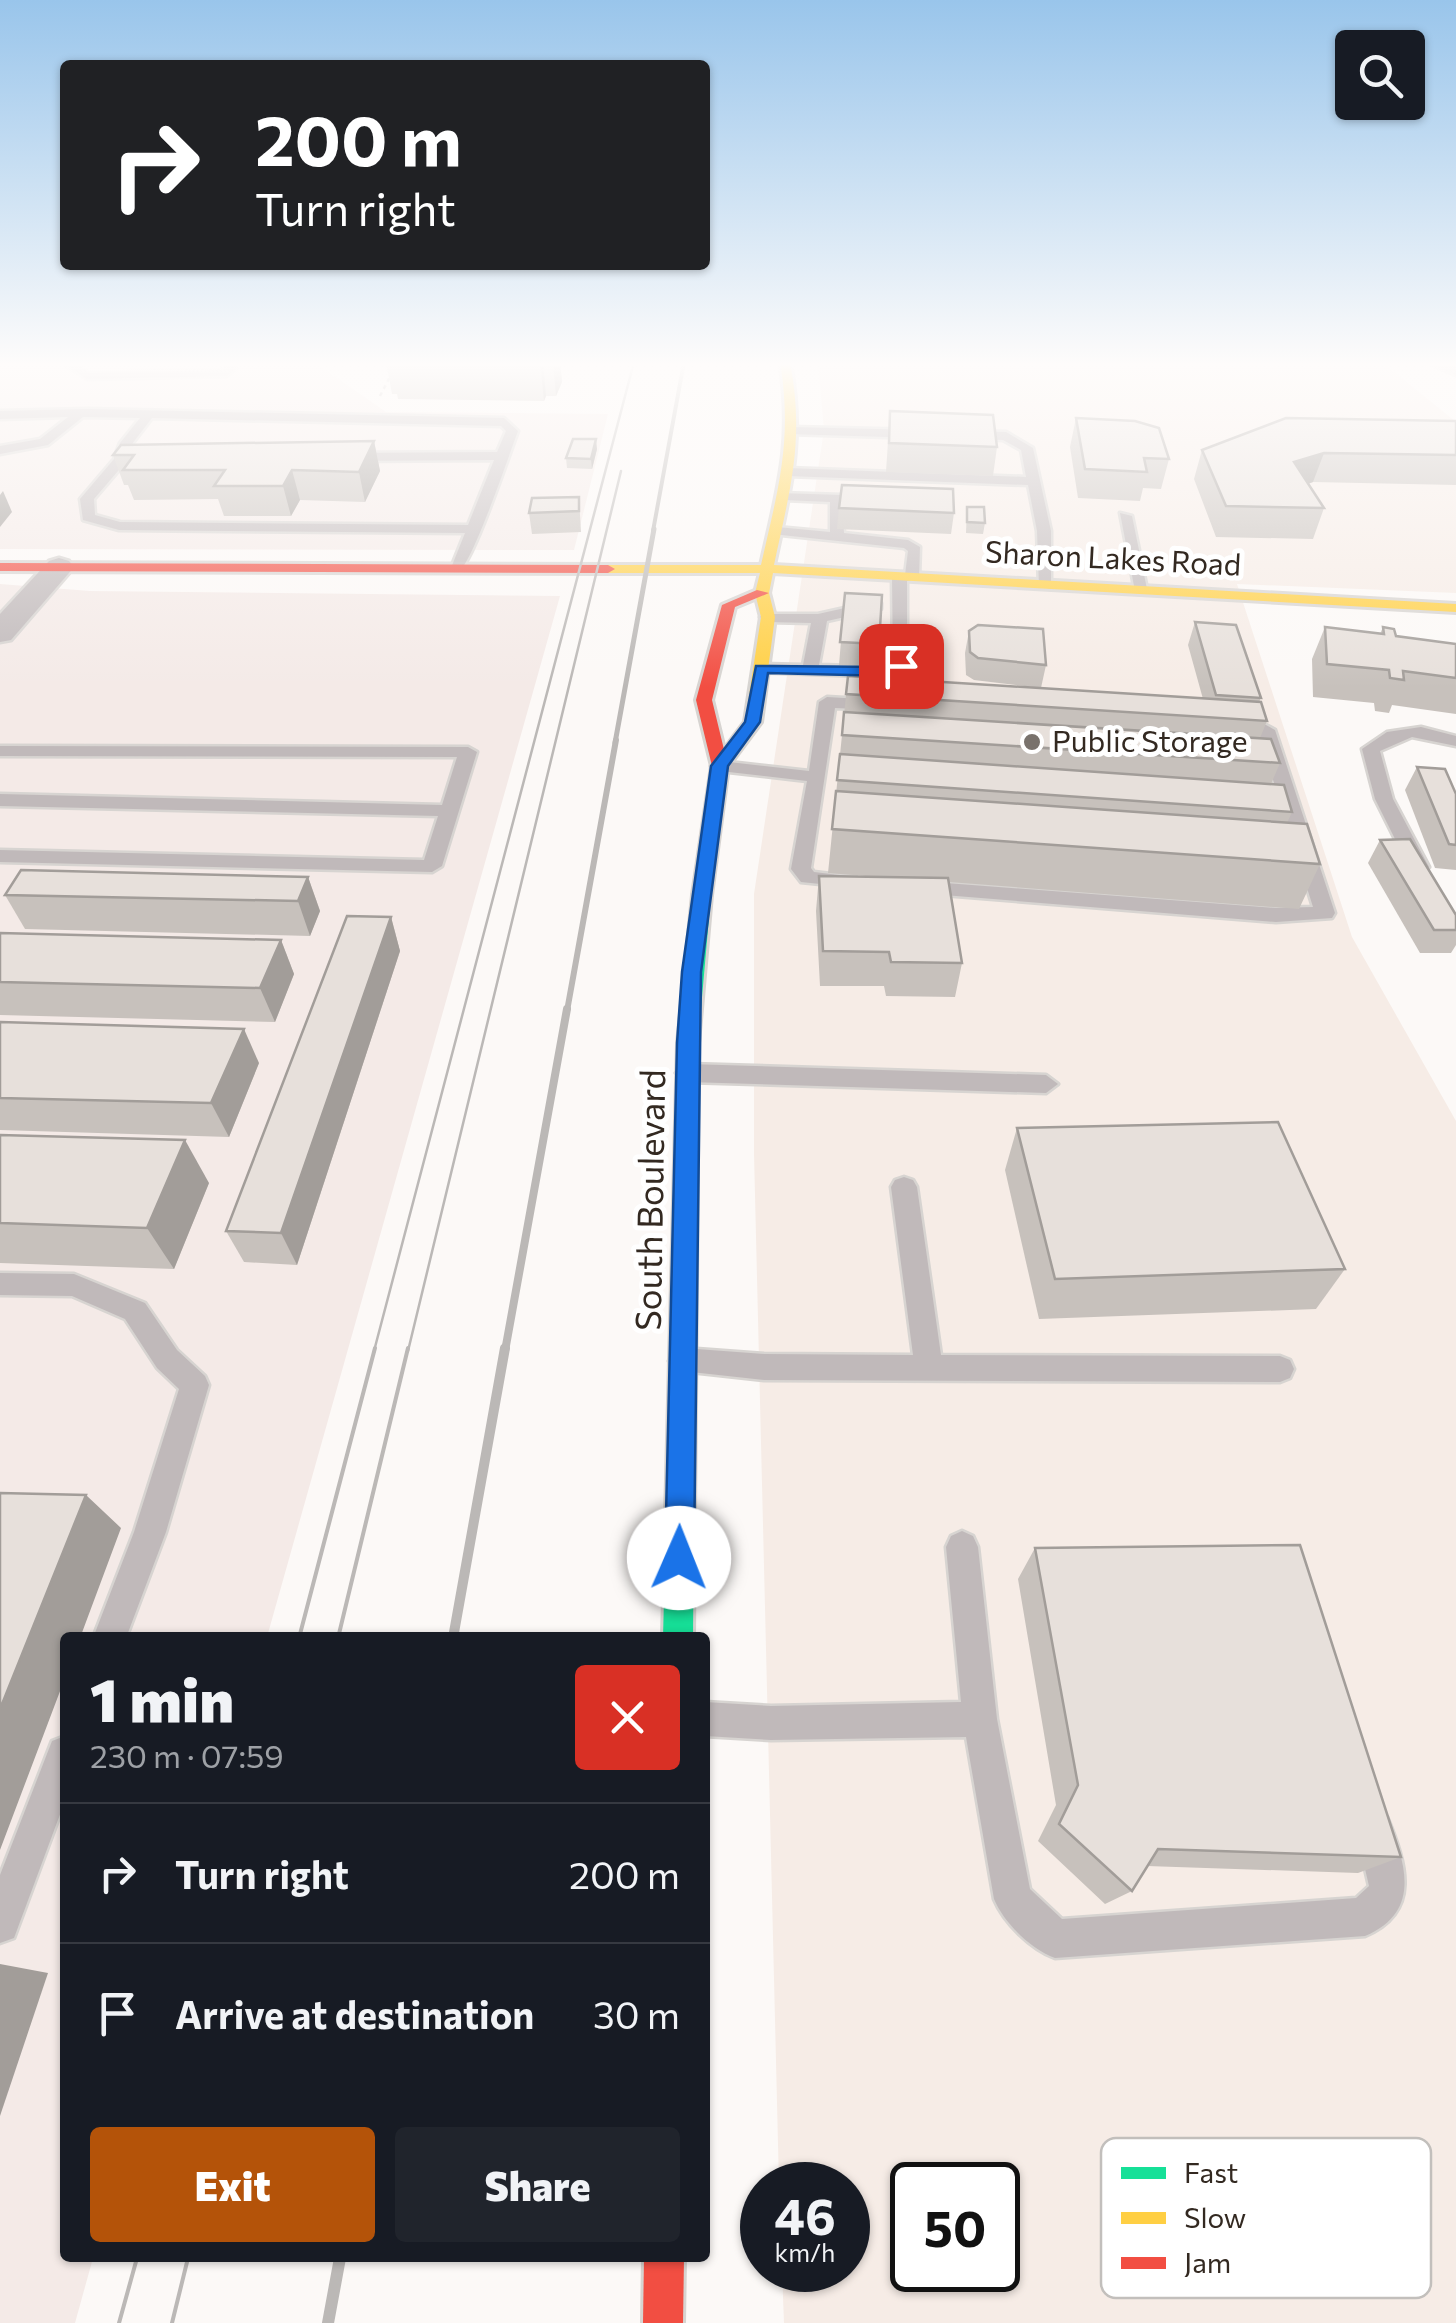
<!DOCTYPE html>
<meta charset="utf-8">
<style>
:root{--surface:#171b24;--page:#20242c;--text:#f1f3f6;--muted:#9ea1a6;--line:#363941;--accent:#b45309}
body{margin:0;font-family:Commissioner,sans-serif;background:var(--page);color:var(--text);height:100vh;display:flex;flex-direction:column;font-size:38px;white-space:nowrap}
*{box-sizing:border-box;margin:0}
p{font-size:32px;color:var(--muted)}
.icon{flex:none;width:55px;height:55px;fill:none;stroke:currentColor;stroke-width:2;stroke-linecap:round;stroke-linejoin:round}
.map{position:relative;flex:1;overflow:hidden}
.sheet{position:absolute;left:60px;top:1632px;width:650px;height:630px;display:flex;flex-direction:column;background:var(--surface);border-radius:10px;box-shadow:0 2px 8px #0004}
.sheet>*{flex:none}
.top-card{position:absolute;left:60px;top:60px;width:650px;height:210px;border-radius:10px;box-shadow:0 2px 8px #0004;background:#202124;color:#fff;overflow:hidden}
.buttons{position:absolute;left:1335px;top:30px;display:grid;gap:20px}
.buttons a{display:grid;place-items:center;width:90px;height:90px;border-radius:10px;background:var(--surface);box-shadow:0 2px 8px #0004;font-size:50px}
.speed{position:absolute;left:740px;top:2162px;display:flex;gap:20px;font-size:50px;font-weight:700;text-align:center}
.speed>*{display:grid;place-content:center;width:130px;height:130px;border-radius:50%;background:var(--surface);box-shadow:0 2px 8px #0004;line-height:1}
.speed small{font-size:25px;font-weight:400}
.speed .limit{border:5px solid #111;border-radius:15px;background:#fff;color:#111}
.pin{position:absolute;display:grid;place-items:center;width:85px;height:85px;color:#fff;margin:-42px;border-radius:20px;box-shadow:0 5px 15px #0006}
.me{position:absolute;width:110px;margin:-55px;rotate:1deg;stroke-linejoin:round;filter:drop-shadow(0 0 8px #0008)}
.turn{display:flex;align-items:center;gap:35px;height:210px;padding:0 30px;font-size:45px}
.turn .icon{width:130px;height:130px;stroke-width:2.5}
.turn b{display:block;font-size:70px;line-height:85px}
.round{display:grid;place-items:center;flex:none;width:105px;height:105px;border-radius:10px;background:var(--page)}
.head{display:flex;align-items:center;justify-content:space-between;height:170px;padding:0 30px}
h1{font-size:60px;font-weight:800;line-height:75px}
.primary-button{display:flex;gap:20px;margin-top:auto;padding:20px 30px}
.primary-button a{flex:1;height:115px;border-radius:10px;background:var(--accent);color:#fff;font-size:40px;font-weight:800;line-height:115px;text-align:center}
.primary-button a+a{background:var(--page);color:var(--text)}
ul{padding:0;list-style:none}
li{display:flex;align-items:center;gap:30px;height:140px;padding:0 30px;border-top:2px solid var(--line)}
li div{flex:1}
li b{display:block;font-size:38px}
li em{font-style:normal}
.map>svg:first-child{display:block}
</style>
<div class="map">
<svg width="1456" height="2323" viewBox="0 0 1456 2323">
<rect width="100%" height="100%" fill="#fcf9f7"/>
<path fill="#f6ece6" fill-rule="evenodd" d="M818 362H1382L1456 422V593L1237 584 1352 937 1456 1121V2323H784L782 2270H848V2185H779L754 1154V894L824 430ZM912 2185H998V2270H912Z"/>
<g fill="#f4eae7">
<path d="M0 362H314L386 412 608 414 574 550 0 549Z"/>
<path d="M0 584 90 591 560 596 267 1637 65 1638V2258H93L75 2323H0Z"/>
</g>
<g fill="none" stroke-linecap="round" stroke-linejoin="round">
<defs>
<g id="lane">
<path d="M61 362H74L89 373 224 370 223 362 238 366 227 376 87 379Z"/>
<path d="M87 409 504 418 518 431C509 455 472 565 458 572L451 568 465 533 119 530 83 520 80 499 114 459 120 443 140 418 83 417 48 445 0 454V446L40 439 68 417 0 419V411ZM152 418 501 426 506 431 497 452 342 453 336 457 342 461 494 460 468 525 120 522 95 515 94 499 124 464 153 459 147 455 128 456 132 444Z"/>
<path d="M792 427 920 430 926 434 920 438 788 434Z"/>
<path d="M965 431 1006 432 1033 448 1051 531V589L1039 586 1037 531 1028 485 788 476 782 472 788 468 1026 477 1021 450 1003 440 961 438Z"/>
<path d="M779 493 842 495 844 533 908 540 920 547 919 578 907 581V669L890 677 755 672V666L761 664 803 665 811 623 768 622 760 617 763 614H818L876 601 881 603V609L827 621 819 665 887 667 893 664 892 577 899 573 905 575 908 551 904 548 772 534 770 531 777 527 830 532V502L784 500 779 499Z"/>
<path d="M1120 513 1132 516 1148 594 1135 591Z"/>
<path d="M827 697 878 700 887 705 878 710 835 708 811 868 814 872 856 877 859 881 849 887 801 882 791 869 807 781 720 771 711 766 720 761 809 771 819 702Z"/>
<path d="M1232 722 1266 725 1275 730 1335 913 1332 918 1276 922 919 893 909 887 919 881 1276 908 1313 907 1259 735 1226 731V723Z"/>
<path d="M1421 727 1456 736V746L1412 737 1380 751 1393 799 1429 867 1419 873 1409 867 1375 799 1362 749 1387 732Z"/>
<path d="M0 746 468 747 477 752 442 866 432 872 0 862V850L424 860 438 816 0 806V794L442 805 457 757 0 756Z"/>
<path d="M688 1064 1046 1075 1058 1084 1046 1093 688 1082 676 1073Z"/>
<path d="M904 1177 913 1180 917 1187 941 1355 1280 1356 1290 1360 1294 1369 1290 1378 1280 1382 764 1380 673 1370 669 1361 673 1352 683 1348 764 1354 913 1355 891 1187 895 1180Z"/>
<path d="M0 1273 74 1274 145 1303 177 1350 205 1376 209 1385 166 1532 126 1638H93L134 1532 179 1389 157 1368 125 1319 72 1296 0 1295Z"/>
<path d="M962 1531 973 1536 978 1547 997 1719 1030 1889 1062 1919 1356 1898 1369 1886 1356 1830 1361 1817 1374 1812 1387 1817C1406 1863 1422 1912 1365 1936L1055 1958C1031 1949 1004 1923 994 1899L966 1737 771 1740 705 1736V1702L771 1706 961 1702 946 1547 951 1536Z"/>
<path d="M65 1736V1801L14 1938 0 1943V1875L52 1741Z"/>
</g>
<g id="street">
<path d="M1425 362H1456V375Z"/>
<path d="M59 558 69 561 74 567 69 573 11 640 0 642V614L49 561Z"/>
</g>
<path id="fast" d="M702 889 711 895 698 1043 693 1638H663L678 1043 693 895Z"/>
<path id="slow" d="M780 362H790C805 441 790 489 774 565L1456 604V612L773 573 769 593 775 617 761 722 726 769H714L712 766 745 722 761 617 755 593 760 573H608L601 569 608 565H761C778 489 793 441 780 362Z"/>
<g id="jam">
<path d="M0 563 608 565 615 569 608 573 0 571Z"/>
<path d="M757 590 769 593 735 607 712 700 728 766 711 895 702 901 693 895 712 766 696 700 722 605Z"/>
<path d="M644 2258H684L683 2323H643Z"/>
</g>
</defs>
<use href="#lane" stroke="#d7d4d1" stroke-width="5"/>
<use href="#street" stroke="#d7d4d1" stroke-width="5"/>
<use href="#fast" stroke="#d7d4d1" stroke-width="6"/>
<use href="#slow" stroke="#d7d4d1" stroke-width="6"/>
<use href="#jam" stroke="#d7d4d1" stroke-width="6"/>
<path stroke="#bab5b5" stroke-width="2.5" stroke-dasharray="4 4" stroke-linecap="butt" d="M380 396 392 373"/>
<use href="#lane" fill="#c0b9ba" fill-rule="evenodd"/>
<use href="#street" fill="#c0b9ba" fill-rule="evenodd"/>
<use href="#fast" fill="#16e098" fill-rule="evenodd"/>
<use href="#slow" fill="#ffcf43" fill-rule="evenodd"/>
<use href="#jam" fill="#f24e42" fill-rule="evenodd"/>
<g stroke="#bbb8b6" stroke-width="2.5">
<path d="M374 1351 634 362"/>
<path d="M408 1351 621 471"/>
</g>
<g stroke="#bbb8b6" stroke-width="4">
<path d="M299 1638 375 1348"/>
<path d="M338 1638 408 1348"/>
<path d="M119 2323 137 2258"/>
<path d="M172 2323 188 2258"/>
</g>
<path stroke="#bbb8b6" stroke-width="4" d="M653 531 684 362"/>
<path stroke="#bbb8b6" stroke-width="5" d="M615 743 654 529"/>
<path stroke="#bbb8b6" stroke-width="6" d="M567 1011 616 740"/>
<path stroke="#bbb8b6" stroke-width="8" d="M505 1351 567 1009"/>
<path stroke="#bbb8b6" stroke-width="10" d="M453 1638 505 1348"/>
<path stroke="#bbb8b6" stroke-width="12" d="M328 2323 340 2258"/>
</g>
<g fill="#c7c1bc">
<path d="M386 362H560L562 382 556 396H546L544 401 398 399 397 394H392Z"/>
<path d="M890 411 997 447 993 476 886 472Z"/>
<path d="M1076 418 1169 459 1161 489 1143 488 1140 501 1078 498 1070 447Z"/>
<path d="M1456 421V485L1313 482 1308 484 1324 508 1313 539 1216 537 1194 479 1202 450Z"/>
<path d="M374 441 380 471 365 502 300 500 291 516H224L218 499 134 500 128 485H124L113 455Z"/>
<path d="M597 449 592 469 567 468 566 458Z"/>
<path d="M579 497 581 532 532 534 529 513Z"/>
<path d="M967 507 985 523 983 534 966 533Z"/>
<path d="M839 508 954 513 951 534 837 529Z"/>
<path d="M845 593 879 644 876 666 839 665Z"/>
<path d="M1195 622 1261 698 1259 702 1267 721 1260 738 1280 763 1271 784 1292 812 1287 823 1320 864 1299 909 949 882 962 963 955 997 886 996 884 986H820L816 911 819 876 878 877 828 873 848 676 1203 699 1188 645Z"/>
<path d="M1325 627 1380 634 1383 627 1396 636 1456 644V714L1392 705 1389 713 1375 711 1374 703 1313 697 1312 659Z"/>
<path d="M969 631 1046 665 1041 688 974 680 966 675 965 653Z"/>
<path d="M1417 767 1456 794V870L1435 868 1405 790Z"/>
<path d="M1380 840 1456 915V945L1451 953H1420L1368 863Z"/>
<path d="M308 877 320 911 310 936 25 929 5 895Z"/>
<path d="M391 917 400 951 297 1265 244 1262 226 1231Z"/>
<path d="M0 933 281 940 294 974 275 1022 0 1015Z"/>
<path d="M0 1022 259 1063 229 1137 0 1130Z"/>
<path d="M1017 1128 1345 1269 1316 1309 1039 1319 1005 1170Z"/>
<path d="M0 1135 209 1183 174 1269 0 1263Z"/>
<path d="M1035 1548 1401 1857 1358 1873 1147 1866 1132 1891 1105 1904 1038 1841 1056 1805 1018 1579Z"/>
</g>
<g fill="#a29d99">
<path d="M540 362H543L546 396 544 401Z"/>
<path d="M553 362H560L562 382 556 396Z"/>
<path d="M596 439 597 449 592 469 591 459Z"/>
<path d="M374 441 380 471 365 502 359 472Z"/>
<path d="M1324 453 1313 482 1284 492 1294 462Z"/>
<path d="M292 470 300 500 291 516 283 486Z"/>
<path d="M3 491 12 512 0 527V495Z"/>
<path d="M308 877 320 911 310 936 298 901Z"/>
<path d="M391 917 400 951 297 1265 281 1233Z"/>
<path d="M281 940 294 974 275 1022 260 988Z"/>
<path d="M244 1029 259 1063 229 1137 211 1103Z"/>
<path d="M185 1140 209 1183 174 1269 147 1228Z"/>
<path d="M86 1495 121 1528 80 1638H65V1678L0 1850V1709Z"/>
<path d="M0 1964 48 1973 0 2116Z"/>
</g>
<g fill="#e7e0db" stroke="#a29d99" stroke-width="2.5">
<path d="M890 411 993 415 997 447 889 443Z"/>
<path d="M1076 418 1135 421 1159 428 1169 459 1144 458 1147 472 1085 469Z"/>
<path d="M1286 418 1456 421V455L1324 453 1294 462 1324 508 1226 506 1202 450Z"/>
<path d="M573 439H596L591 459 566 458Z"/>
<path d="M374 441 359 472 292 470 283 486H214L225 470H123L134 455H113L121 445Z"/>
<path d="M842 485 953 489 954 513 839 508Z"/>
<path d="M579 497V511L529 513 532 498Z"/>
<path d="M967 507H984L985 523 967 522Z"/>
<path d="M845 593 882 595 879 644 840 642Z"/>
<path d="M1195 622 1236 625 1261 698 1216 695Z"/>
<path d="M978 625 1043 629 1046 665 978 658 970 652 969 631Z"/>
<path d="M1325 627 1384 634 1383 627 1394 629 1396 636 1456 644V678L1403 671 1404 680 1390 678 1389 670 1327 664Z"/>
<path d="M848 676 1261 702 1267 721 846 694Z"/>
<path d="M844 712 1271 739 1280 763 842 735Z"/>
<path d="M840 754 1284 785 1292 812 837 780Z"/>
<path d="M1417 767 1445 769 1456 794V845L1449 844Z"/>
<path d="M836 791 1307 824 1320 864 832 829Z"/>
<path d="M1410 839 1456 915V930H1434L1380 840Z"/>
<path d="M21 870 308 877 298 901 5 895Z"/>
<path d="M819 876 948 878 962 963 891 962 889 952 823 951Z"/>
<path d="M347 916 391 917 281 1233 226 1231Z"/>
<path d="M0 933 281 940 260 988 0 982Z"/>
<path d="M0 1022 244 1029 211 1103 0 1098Z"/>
<path d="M1278 1122 1345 1269 1055 1279 1017 1128Z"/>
<path d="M0 1135 185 1140 147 1228 0 1223Z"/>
<path d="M0 1493 86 1495 0 1709Z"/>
<path d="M1300 1545 1401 1857 1158 1849 1132 1891 1059 1824 1078 1785 1035 1548Z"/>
</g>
<linearGradient id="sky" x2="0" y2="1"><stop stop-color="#99c5eb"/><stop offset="0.53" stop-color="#fefcfb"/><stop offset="1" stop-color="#fefcfb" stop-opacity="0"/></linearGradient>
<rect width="1456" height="688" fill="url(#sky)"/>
<path fill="#1a73e8" stroke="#114b97" stroke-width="2.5" d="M901 661 909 666 890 676 768 673 760 722 728 766 701 972 694 1558 690 1569 679 1573 669 1569 665 1558 677 1043 682 972 711 766 745 722 756 666 887 667Z"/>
<circle fill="#79726c" stroke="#fff" stroke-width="4" cx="1032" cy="742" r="10"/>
<g text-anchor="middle" stroke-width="10" stroke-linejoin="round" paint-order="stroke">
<g font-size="30" fill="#332921" stroke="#fff">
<text transform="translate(1113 559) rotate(3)" y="10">Sharon Lakes Road</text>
</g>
<g font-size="30" fill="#332921" stroke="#fff" text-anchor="start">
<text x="1052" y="752">Public Storage</text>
</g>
<g font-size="35" fill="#332921" stroke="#fff">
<text transform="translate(651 1200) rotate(-89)" y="12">South Boulevard</text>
</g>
</g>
<rect x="1101" y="2138" width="330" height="160" rx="15" fill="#fff" stroke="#c2bfbc" stroke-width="2.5"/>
<rect x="1121" y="2167" width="45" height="12" fill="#16e098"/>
<rect x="1121" y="2212" width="45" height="12" fill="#ffcf43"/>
<rect x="1121" y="2257" width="45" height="12" fill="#f24e42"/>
<g font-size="28" fill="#332921">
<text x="1184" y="2183">Fast</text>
<text x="1184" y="2228">Slow</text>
<text x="1184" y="2273">Jam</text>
</g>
</svg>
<div class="buttons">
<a><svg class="icon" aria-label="search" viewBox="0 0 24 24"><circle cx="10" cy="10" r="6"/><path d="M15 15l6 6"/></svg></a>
</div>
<div class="speed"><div>46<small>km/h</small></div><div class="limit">50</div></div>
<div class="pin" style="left:901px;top:666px;background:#d93025"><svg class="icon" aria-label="arrive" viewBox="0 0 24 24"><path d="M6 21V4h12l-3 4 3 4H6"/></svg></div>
<svg class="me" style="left:679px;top:1558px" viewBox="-20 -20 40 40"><circle r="19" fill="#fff"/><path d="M0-13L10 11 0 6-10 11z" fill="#1a73e8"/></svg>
<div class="top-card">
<div class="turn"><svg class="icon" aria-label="right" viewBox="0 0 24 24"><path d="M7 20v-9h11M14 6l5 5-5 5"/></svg><div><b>200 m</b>Turn right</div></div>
</div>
<section class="sheet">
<div class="head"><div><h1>1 min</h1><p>230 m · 07:59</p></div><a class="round" style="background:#d93025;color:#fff"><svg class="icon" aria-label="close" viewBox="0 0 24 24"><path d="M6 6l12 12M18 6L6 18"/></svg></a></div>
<ul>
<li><svg class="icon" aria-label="right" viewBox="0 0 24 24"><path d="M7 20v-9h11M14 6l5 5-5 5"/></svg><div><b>Turn right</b></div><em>200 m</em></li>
<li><svg class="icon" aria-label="arrive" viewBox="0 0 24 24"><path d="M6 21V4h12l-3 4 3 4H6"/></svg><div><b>Arrive at destination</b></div><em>30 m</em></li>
</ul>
<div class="primary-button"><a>Exit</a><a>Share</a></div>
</section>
</div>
